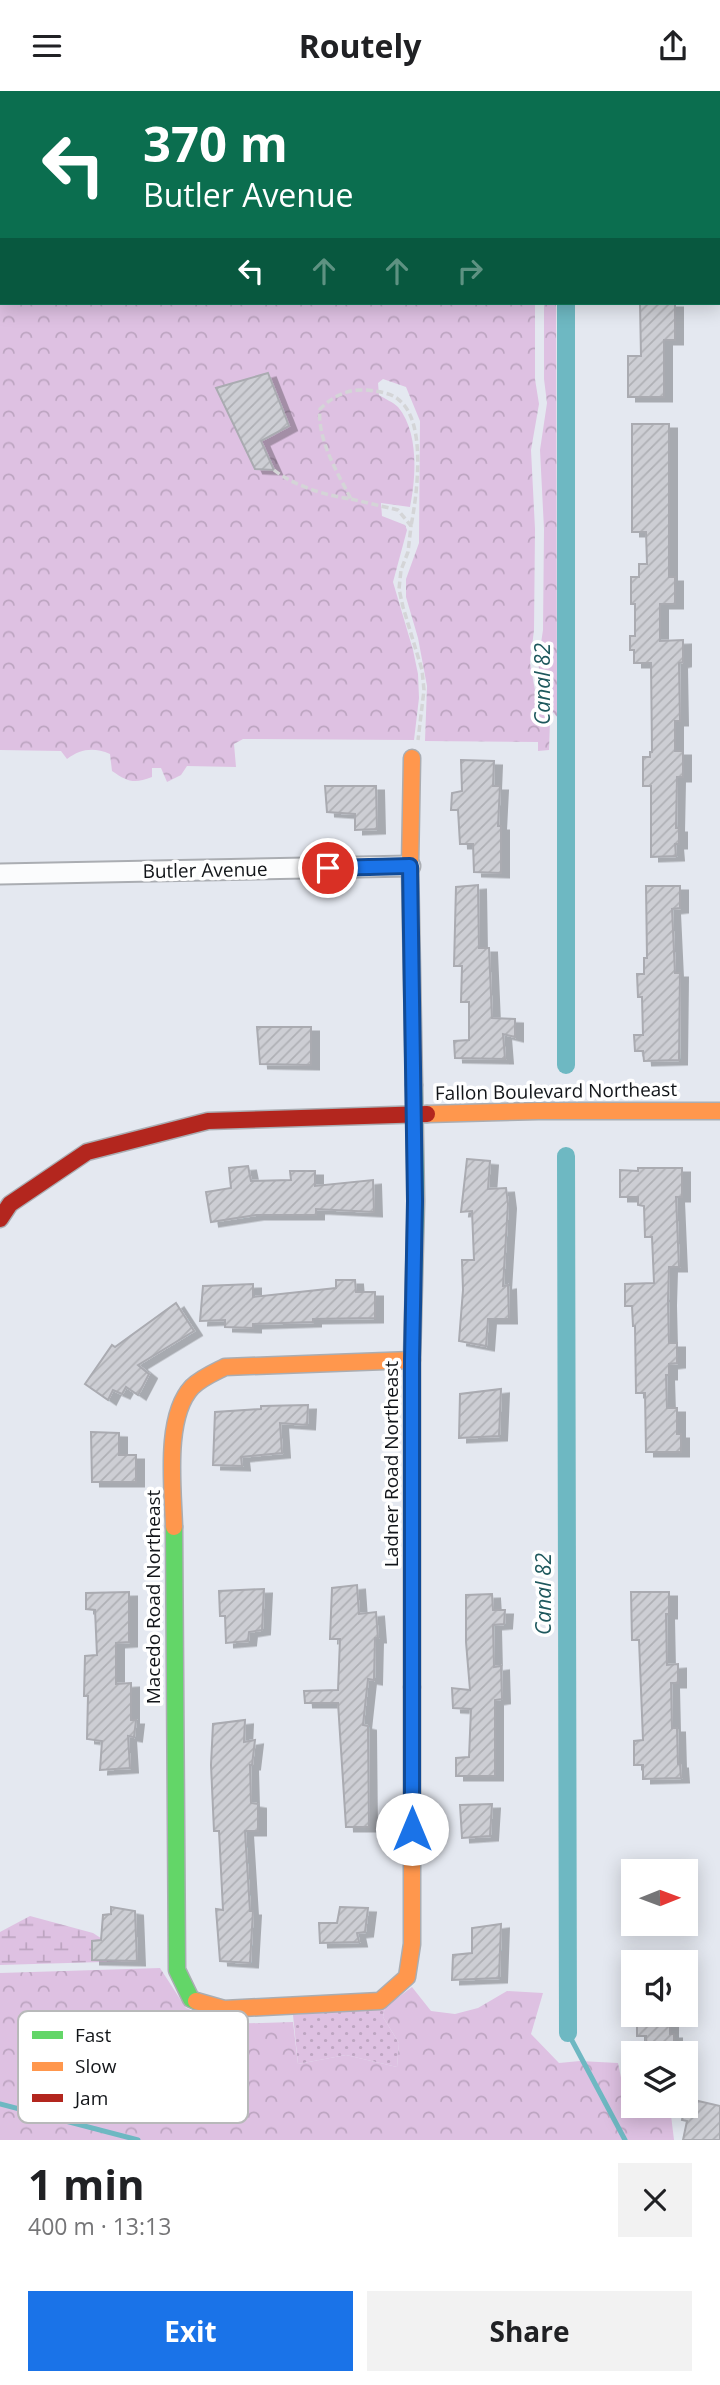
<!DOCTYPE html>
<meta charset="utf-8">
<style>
:root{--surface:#fff;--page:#f2f2f2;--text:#202124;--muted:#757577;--accent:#1a73e8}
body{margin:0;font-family:"Open Sans",sans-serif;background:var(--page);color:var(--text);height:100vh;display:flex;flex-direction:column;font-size:26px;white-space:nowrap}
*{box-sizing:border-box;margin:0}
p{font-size:23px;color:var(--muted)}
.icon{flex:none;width:38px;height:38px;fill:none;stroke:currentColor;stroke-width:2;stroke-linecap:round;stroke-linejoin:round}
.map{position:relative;height:2049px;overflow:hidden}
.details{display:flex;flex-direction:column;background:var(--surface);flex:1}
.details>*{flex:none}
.guide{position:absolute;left:0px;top:0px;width:721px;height:214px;box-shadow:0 4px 18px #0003;background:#0b6e4f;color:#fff;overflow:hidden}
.needle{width:46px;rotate:89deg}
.tools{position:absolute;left:621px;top:1768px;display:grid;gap:14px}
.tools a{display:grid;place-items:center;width:77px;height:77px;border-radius:0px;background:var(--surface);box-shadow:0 4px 18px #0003;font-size:35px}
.pin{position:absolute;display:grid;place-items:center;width:60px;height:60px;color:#fff;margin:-30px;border:4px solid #fff;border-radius:50%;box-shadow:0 2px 7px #0007}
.me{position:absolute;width:77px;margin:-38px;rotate:0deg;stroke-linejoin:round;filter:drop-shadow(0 0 5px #0008)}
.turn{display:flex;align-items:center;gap:24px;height:147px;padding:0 28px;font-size:32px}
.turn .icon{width:91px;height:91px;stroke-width:2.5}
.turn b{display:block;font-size:49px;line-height:60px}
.lanes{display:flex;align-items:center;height:66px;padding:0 28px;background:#0003;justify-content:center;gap:35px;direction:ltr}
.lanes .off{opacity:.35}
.round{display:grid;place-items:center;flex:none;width:74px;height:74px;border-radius:0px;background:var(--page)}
.headline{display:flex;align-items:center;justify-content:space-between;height:119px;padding:0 28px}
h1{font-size:42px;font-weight:700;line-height:52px}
.button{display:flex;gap:14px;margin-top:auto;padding:14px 28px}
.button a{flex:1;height:80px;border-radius:0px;background:var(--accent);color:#fff;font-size:28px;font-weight:700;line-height:80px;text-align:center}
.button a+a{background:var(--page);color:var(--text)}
header{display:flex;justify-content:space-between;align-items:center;height:91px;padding:0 28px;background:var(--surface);font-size:32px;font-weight:700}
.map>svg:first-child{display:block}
</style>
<header><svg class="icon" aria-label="menu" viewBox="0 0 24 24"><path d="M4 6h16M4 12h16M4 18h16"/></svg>Routely<svg class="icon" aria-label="share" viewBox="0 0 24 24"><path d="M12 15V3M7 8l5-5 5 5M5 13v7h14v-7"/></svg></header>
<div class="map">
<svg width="720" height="2049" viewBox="0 0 720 2049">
<defs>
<pattern id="grass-dots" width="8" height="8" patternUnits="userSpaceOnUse" patternTransform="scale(1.75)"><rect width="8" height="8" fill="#dec1e2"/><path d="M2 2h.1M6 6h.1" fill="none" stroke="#bda5c1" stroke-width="1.8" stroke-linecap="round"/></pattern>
<pattern id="forest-crowns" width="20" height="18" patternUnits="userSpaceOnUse" patternTransform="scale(1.75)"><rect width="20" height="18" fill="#dec1e2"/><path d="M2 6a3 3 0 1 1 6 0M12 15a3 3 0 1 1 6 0" fill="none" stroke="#bda5c1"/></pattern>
<pattern id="wetland-marsh" width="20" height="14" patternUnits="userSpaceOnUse" patternTransform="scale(1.75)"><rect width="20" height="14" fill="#dec1e2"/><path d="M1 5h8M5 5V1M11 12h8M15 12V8" fill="none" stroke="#bda5c1"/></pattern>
<pattern id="building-hatch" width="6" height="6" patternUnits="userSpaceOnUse" patternTransform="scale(1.75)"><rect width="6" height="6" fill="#cdced4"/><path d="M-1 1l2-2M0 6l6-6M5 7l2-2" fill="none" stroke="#afb0b5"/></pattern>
<filter id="shadow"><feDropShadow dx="8" dy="4.5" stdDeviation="0" flood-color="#0004"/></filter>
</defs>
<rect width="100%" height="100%" fill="#e4e8f0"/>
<path fill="url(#grass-dots)" d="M385 1916 383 1926 399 1952 397 1976 346 1964 298 1973 293 1924Z"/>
<g fill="url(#forest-crowns)">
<path d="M0 0 24 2H2V212H535V288L539 313 531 359 535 438 534 539 530 572 538 616 550 630 549 659 538 660V651L425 650 427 595 418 547 406 506V488L419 452 420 330 406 296 383 288 378 292 379 304C385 308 393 311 398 316 419 341 416 386 410 416L381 412 382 425 405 434 407 439 393 491 413 559 418 583 419 607 414 649 243 648 234 653 236 676 187 675 181 684 167 691 161 677H152V686C134 693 128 691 112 680L110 663C93 656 81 658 67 668L61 660 0 659Z"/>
<path d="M413 0H528V2H411Z"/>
<path d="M544 212H556L557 626 546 613 538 572 543 539 544 438 540 359 547 312 544 288Z"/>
<path d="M160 1877 186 1917 227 1933 293 1931 298 1973 346 1964 397 1976 399 1952 383 1926 385 1916 412 1896 431 1920 455 1923 478 1917 507 1900 543 1902 531 1943 559 1972 580 1970 618 1972 625 2006 633 2008 634 2014 670 2016 674 2049H0V1882Z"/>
</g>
<path fill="url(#wetland-marsh)" d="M30 1825 93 1842 136 1870 0 1874V1841Z"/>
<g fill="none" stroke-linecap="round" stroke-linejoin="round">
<g stroke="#6eb8c2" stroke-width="5">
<path d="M568 1942 625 2049"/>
<path d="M0 2013 138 2049"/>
</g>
<g stroke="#6eb8c2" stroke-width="18">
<path d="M565 0V2"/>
<path d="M566 974V212"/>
<path d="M566 1065 568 1942"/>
</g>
</g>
<g fill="url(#building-hatch)" stroke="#aaabb1" stroke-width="2" filter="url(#shadow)">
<path d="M640 212H675V249H664V306H628V265H641Z"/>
<path d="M268 282 289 335 261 350 274 379 255 378 216 297Z"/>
<path d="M632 333H669V486H675V513H660V550L683 549V571L679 572 680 630H675V660H683V686H677L676 737H679V753H675L676 765 651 766V695H643V666H650V661H652L651 572H634V559H630V545H635V513H631V486H639V473H647L646 441H632Z"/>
<path d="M461 669 494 670 493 695H500L498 735H501V782L474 781 473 753H460L458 719H451L452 702 462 700Z"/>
<path d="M325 695H376L377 738 355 739V723L327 721Z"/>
<path d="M478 794 479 857H489L492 927 515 928V946L503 943 505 968 455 967 454 950 469 949V911H461L462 875H454L456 796Z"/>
<path d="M646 795H680V817L672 818 675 882H680L679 969 644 970 643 960H635L634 944H643L642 906H638L637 883H644V867H647Z"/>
<path d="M257 936H311V974L260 973Z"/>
<path d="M467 1068 490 1070 488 1098 506 1097 508 1113 503 1195 508 1194 509 1228H488L486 1255 459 1250 463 1199 462 1169H474L472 1120 461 1121Z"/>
<path d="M248 1075 251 1090 291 1089 290 1080H315V1095L373 1089 374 1121 316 1118V1124H256L211 1131 206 1101 231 1097 229 1077Z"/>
<path d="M638 1077H682V1106H676L679 1176H669L668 1210 669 1252H677V1272L669 1273V1284H666L667 1317H677V1343H681V1361H646L645 1302H636L635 1235H633L632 1215H625V1193L654 1192 652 1146H645L644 1115 638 1114V1106H620V1079L638 1080Z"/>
<path d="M336 1189H355L356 1201H375V1227L313 1228V1231L253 1233V1237L225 1236V1229L200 1230 203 1195 253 1193V1206L336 1197Z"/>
<path d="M176 1212 194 1240 138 1274 149 1283 138 1304 126 1296 122 1303 113 1299 108 1309 85 1293 112 1254 115 1256Z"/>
<path d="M501 1298 499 1345 459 1347 460 1303Z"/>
<path d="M308 1314 307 1334 280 1332 282 1362 241 1366 242 1375 213 1374 215 1321 261 1318V1315Z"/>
<path d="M91 1341 119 1342V1364H136V1391H92Z"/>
<path d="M357 1494 359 1523 376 1521 378 1547H375L374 1589 368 1588 363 1634 368 1635 369 1736H346L338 1612H305L304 1600 338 1599 340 1548H330L332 1497Z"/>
<path d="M264 1498 262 1539 249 1541 248 1550 226 1552 225 1525H220L219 1500Z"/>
<path d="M129 1501V1551L116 1552V1593L131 1592V1629H136L134 1646 128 1645 130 1677 100 1679 102 1650 87 1648 88 1605H84L85 1565 97 1564 95 1519 86 1518V1502Z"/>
<path d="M631 1501H669V1523H666L667 1574 678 1573V1592H671L672 1637H677L678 1673H680L681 1687 643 1688V1674H634V1650L643 1649 639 1549H632Z"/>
<path d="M492 1503 493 1519H505L504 1533 493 1534 494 1576 501 1575 502 1608 495 1609V1685H456V1667L469 1666 471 1618 453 1617 452 1597 470 1599 466 1551V1504Z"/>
<path d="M245 1629 244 1651 255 1649 252 1674H250L251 1712 258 1713V1740H245L250 1820H253L250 1872 220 1870 216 1818 223 1819 219 1740H214L211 1674 213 1633Z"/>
<path d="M492 1713 490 1745 462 1747 460 1714Z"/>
<path d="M111 1816 135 1820 137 1870 92 1869V1850L101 1849 103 1824 111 1823Z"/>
<path d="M340 1816 368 1817 365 1841 357 1842 359 1851 320 1852 319 1832H337Z"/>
<path d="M501 1833 499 1887 452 1889 453 1864 472 1862V1837Z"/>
<path d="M646 1923H667L668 1929H670V1943H674V1961L647 1962 646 1945H637V1930H646Z"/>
<path d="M694 2009 720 2015V2049H683L687 2030 682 2029 685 2014 692 2015Z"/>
</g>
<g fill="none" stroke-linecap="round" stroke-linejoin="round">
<defs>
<path id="street" d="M0 783 410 775"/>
<g id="fast">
<path d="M174 1436 177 1879 191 1908 196 1910"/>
<path d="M412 1596V1269L416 1110 414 994"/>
</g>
<g id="slow">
<path d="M412 667 410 775 414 994"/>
<path d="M427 1023 538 1020H720"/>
<path d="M174 1436C173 1397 164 1326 192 1296 201 1287 213 1282 225 1276L412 1269"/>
<path d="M196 1910 224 1918 380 1910 407 1886 412 1853V1596"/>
</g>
<path id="jam" d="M0 1128 10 1113 87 1061 208 1030 427 1023"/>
</defs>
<use href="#street" stroke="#aaadb2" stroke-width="23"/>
<use href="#fast" stroke="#aaadb2" stroke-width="19"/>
<use href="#slow" stroke="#aaadb2" stroke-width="19"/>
<use href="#jam" stroke="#aaadb2" stroke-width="19"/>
<g stroke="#d4d5d7" stroke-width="3.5" stroke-dasharray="7 3.5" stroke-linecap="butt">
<path d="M274 379C292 394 327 405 351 408 337 381 317 348 320 318 335 303 352 296 374 300 382 301 393 303 399 309 427 331 417 404 411 435"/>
<path d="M351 408 398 419 411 435 408 461 401 479 399 498 403 516 422 579 424 599 418 649"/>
</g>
<use href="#street" stroke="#fbfcfd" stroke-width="19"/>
<use href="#fast" stroke="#63d668" stroke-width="16"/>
<use href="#slow" stroke="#ff974d" stroke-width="16"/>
<use href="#jam" stroke="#b3261e" stroke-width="16"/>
</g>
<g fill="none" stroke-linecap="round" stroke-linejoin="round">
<defs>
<path id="route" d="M328 777 410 775 415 1110 412 1269V1738"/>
</defs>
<use href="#route" stroke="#114b97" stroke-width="18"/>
<use href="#route" stroke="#1a73e8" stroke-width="12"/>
</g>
<g text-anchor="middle" stroke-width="7" stroke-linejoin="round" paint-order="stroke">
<g font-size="19" fill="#121519" stroke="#fff">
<text transform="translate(205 779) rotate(-1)" y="7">Butler Avenue</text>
<text transform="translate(556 1000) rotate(-1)" y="7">Fallon Boulevard Northeast</text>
<text transform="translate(391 1373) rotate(-90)" y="7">Ladner Road Northeast</text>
<text transform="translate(153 1506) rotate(-90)" y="7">Macedo Road Northeast</text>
</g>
<g font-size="21" font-style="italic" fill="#1e585d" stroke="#fff">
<text transform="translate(543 593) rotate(-90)" y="7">Canal 82</text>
<text transform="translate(544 1503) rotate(-90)" y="7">Canal 82</text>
</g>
</g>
<rect x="18" y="1920" width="230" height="112" rx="10" fill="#fff" stroke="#b8b9ba" stroke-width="2"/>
<rect x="32" y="1940" width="31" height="8" fill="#63d668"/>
<rect x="32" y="1971" width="31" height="9" fill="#ff974d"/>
<rect x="32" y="2003" width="31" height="8" fill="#b3261e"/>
<g font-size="19" fill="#121519">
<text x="75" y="1951">Fast</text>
<text x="75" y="1982">Slow</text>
<text x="75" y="2014">Jam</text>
</g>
</svg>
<div class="tools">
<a><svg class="needle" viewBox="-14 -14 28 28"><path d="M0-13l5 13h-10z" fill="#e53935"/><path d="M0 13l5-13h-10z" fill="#757577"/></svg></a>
<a><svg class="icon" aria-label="sound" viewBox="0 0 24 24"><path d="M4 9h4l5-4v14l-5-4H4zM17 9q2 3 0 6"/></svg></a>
<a><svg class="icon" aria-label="layers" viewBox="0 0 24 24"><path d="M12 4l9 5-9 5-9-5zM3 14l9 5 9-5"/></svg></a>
</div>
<div class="pin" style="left:328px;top:777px;background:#d93025"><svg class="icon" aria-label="arrive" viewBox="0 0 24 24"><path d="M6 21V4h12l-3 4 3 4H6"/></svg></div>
<svg class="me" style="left:412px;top:1738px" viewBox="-20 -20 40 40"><circle r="19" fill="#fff"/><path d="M0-13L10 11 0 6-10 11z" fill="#1a73e8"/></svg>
<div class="guide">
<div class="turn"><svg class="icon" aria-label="left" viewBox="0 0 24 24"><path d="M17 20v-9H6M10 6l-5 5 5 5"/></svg><div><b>370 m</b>Butler Avenue</div></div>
<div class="lanes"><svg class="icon" aria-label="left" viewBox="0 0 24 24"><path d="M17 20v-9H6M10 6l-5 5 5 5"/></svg><svg class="icon off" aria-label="ahead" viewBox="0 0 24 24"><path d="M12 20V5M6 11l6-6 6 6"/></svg><svg class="icon off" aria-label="ahead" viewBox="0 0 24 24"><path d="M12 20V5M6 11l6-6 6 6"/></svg><svg class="icon off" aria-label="right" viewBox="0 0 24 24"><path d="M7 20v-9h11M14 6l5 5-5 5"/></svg></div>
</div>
</div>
<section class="details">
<div class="headline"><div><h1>1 min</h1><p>400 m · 13:13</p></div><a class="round"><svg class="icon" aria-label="close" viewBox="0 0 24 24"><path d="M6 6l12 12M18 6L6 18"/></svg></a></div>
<div class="button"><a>Exit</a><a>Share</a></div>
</section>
